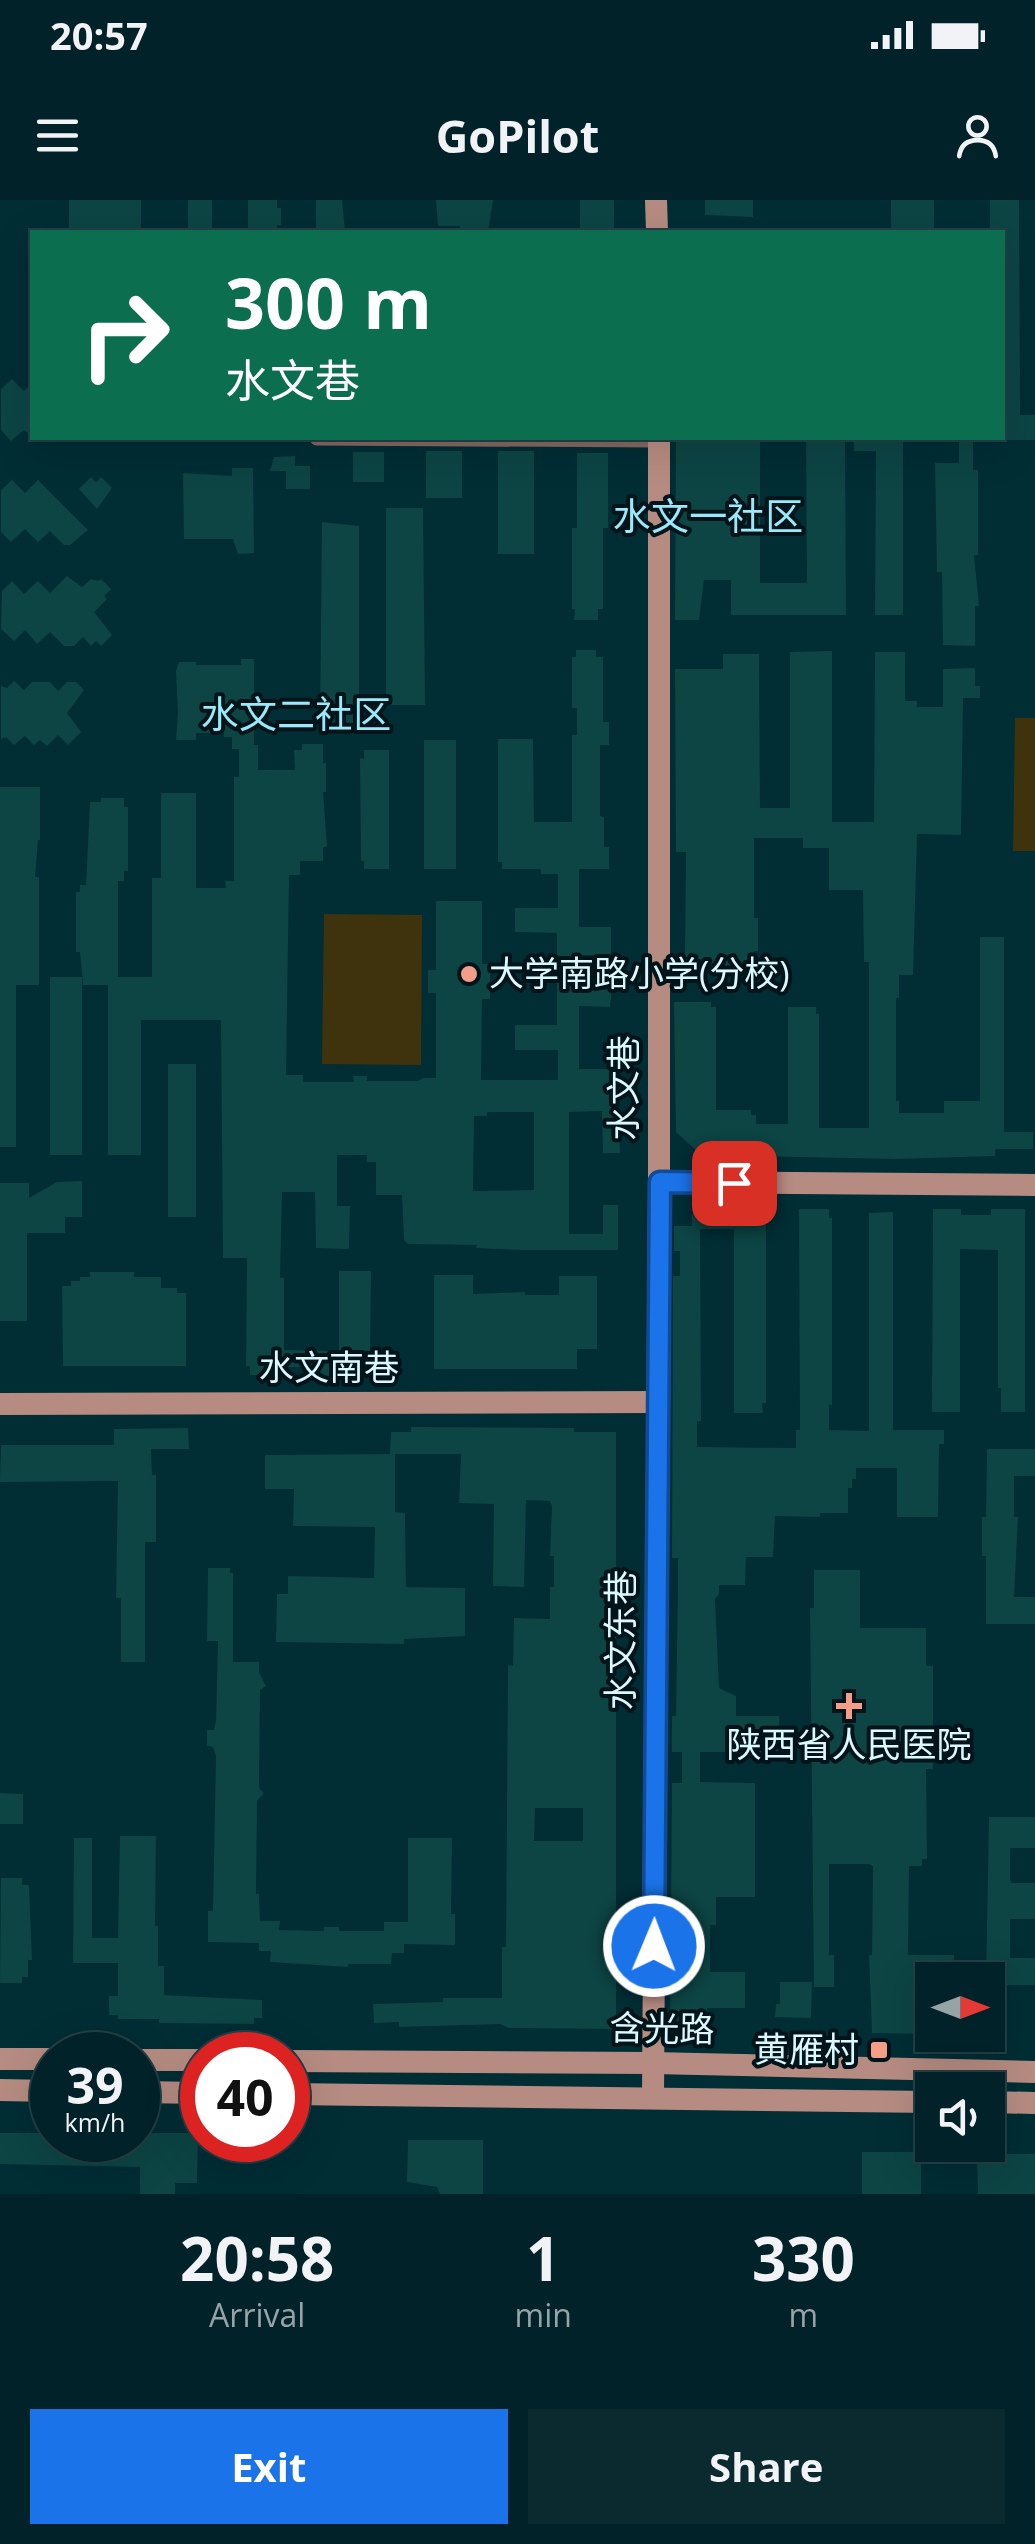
<!DOCTYPE html>
<meta charset="utf-8">
<style>
:root{--surface:#012228;--page:#0b2a30;--text:#f1f3f6;--muted:#96a4a8;--line:#233f45;--accent:#1a73e8}
body{margin:0;font-family:"Open Sans","Noto Sans SC",sans-serif;background:var(--page);color:var(--text);height:100vh;display:flex;flex-direction:column;font-size:38px;white-space:nowrap}
*{box-sizing:border-box;margin:0}
p{font-size:32px;color:var(--muted)}
.icon{flex:none;width:55px;height:55px;fill:none;stroke:currentColor;stroke-width:2;stroke-linecap:round;stroke-linejoin:round}
.map{position:relative;height:1994px;overflow:hidden}
.sheet{display:flex;flex-direction:column;background:var(--surface);flex:1}
.sheet>*{flex:none}
.banner{position:absolute;left:30px;top:30px;width:975px;height:210px;border-radius:0px;box-shadow:0 10px 40px #0002,0 0 0 2px var(--line);background:#0b6e4f;color:#fff;overflow:hidden}
.needle{width:65px;rotate:90deg}
.buttons{position:absolute;left:915px;top:1762px;display:grid;gap:20px}
.buttons a{display:grid;place-items:center;width:90px;height:90px;border-radius:0px;background:var(--surface);box-shadow:0 10px 40px #0002,0 0 0 2px var(--line);font-size:50px}
.speed{position:absolute;left:30px;top:1832px;display:flex;gap:20px;font-size:50px;font-weight:700;text-align:center}
.speed>*{display:grid;place-content:center;width:130px;height:130px;border-radius:50%;background:var(--surface);box-shadow:0 10px 40px #0002,0 0 0 2px var(--line);line-height:1}
.speed small{font-size:25px;font-weight:400}
.speed .limit{border:15px solid #d22;background:#fff;color:#111}
.pin{position:absolute;display:grid;place-items:center;width:85px;height:85px;color:#fff;margin:-42px;border-radius:20px;box-shadow:0 5px 15px #0006}
.me{position:absolute;width:110px;margin:-55px;rotate:1deg;stroke-linejoin:round;filter:drop-shadow(0 0 8px #0008)}
.turn{display:flex;align-items:center;gap:35px;height:210px;padding:0 30px;font-size:45px}
.turn .icon{width:130px;height:130px;stroke-width:2.5}
.turn b{display:block;font-size:70px;line-height:85px}
.eta{display:flex;justify-content:space-evenly;align-items:center;height:170px;text-align:center}
.eta b{font-size:60px;font-weight:700;line-height:70px}
.cta{display:flex;gap:20px;margin-top:auto;padding:20px 30px}
.cta a{flex:1;height:115px;border-radius:0px;background:var(--accent);color:#fff;font-size:40px;font-weight:700;line-height:115px;text-align:center}
.cta a+a{background:var(--page);color:var(--text)}
.status{display:flex;justify-content:space-between;align-items:center;height:70px;padding:0 50px;background:var(--surface);direction:ltr}
.status svg{height:28px;fill:currentColor}
header{display:flex;justify-content:space-between;align-items:center;height:130px;padding:0 30px;background:var(--surface);font-size:45px;font-weight:700}
.map>svg:first-child{display:block}
</style>
<div class="status"><b>20:57</b><svg viewBox="0 0 49 12"><path d="M0 12V9h3v3zM5 12V6h3v6zM10 12V3h3v9zM15 12V0h3v12zM26 1h20v11H26zM47 4h2v5h-2z"/></svg></div>
<header><svg class="icon" aria-label="menu" viewBox="0 0 24 24"><path d="M4 6h16M4 12h16M4 18h16"/></svg>GoPilot<svg class="icon" aria-label="person" viewBox="0 0 24 24"><circle cx="12" cy="8" r="4"/><path d="M4 21q1-7 8-7t8 7"/></svg></header>
<div class="map">
<svg width="1035" height="1994" viewBox="0 0 1035 1994">
<rect width="100%" height="100%" fill="#012d35"/>
<g fill="#3e330c">
<path d="M1015 518H1035V651H1013Z"/>
<path d="M324 714 422 715 421 865 322 864Z"/>
</g>
<g fill="#0c4544" fill-rule="evenodd">
<path d="M69 0H141V32H74V28H69Z"/>
<rect x="188" y="0" width="24" height="32"/>
<path d="M248 0H277V8H281V25H277V32H248Z"/>
<path d="M316 0H342L345 31 316 32Z"/>
<path d="M436 0H493L488 32H460V26H438Z"/>
<rect x="580" y="0" width="34" height="32"/>
<path d="M705 0H753V17L705 15Z"/>
<rect x="891" y="0" width="43" height="32"/>
<path d="M990 0H1019L1020 215H1035V240H1002V32H990Z"/>
<path d="M12 179 24 191 32 184V236L24 230 11 241 1 230V189Z"/>
<path d="M676 238H760V383H807L806 240 845 239 846 415H731V380H704L699 420H675Z"/>
<path d="M854 238H903V415H875L876 251H854Z"/>
<path d="M959 238H973V270H978V355H974L979 406H975V446L943 445 942 372H937L935 263H959Z"/>
<rect x="426" y="251" width="36" height="47"/>
<rect x="498" y="251" width="36" height="103"/>
<rect x="353" y="252" width="31" height="30"/>
<path d="M577 253H608V328H603V409H598V420H574L575 409H572V328H577Z"/>
<path d="M295 256V266H310V289H286V271H270L274 257Z"/>
<path d="M232 268H253L254 353 238 354 233 339H184L183 273 232 276Z"/>
<path d="M91 277 96 282 101 277 112 288 97 309 79 289Z"/>
<path d="M12 280 25 293 38 280 88 330 70 345H64L50 331 38 342 25 329 11 342 1 332V290Z"/>
<path d="M386 308H423L425 505H386Z"/>
<path d="M322 322 359 326V526H320Z"/>
<path d="M67 376 82 387 91 379 98 381 101 379 111 389 104 396 107 399 94 412 112 435 101 446 96 441 91 446 83 437 74 446H64L50 432 37 444 25 430 14 441 1 429 2 391 12 381 24 394 38 381 50 393Z"/>
<path d="M576 450H596V457H603V522H609V545H600V616L604 617V647H609V669H579V727H611V755H580V790H611V797L610 807 579 806V869H616L620 953H603L602 911 569 912V1034H603V1005H618V1050H521L476 1048 477 1045 408 1044 404 1040 402 995H376V962H367V955H337V1006H350L349 1049 316 1048 315 992H282L280 1078H284V1150L339 1151V1071H371L370 1158 369 1163H366V1176L318 1179V1175H306L307 1167H279V1175H250V1166H246L247 1058H223L221 820H141V955H108V785H83L80 752H76V692H80V685H86L90 602H101V598H124V607H128V671H124V681H118V777H152V678H161V593H196V688H226L225 681H234V577H239V549H232V537H224V533H196V540H176L178 513 176 471 179 462H196V465H241V459H254V545H258V570H295L294 550H302V544H323V563H326V592H323L327 647H323V661H300V675H289L286 875H303V882H354L353 876H367V881H418L423 878H436V793H428V770H436V701H482V764H490V799H482L481 880H558V850H515V825H557V733L515 732V708H558V674H541V669H502V662H498V539H533L534 622H572V535H577V508H572V457H576ZM487 912H534V990L473 991 474 916H487Z"/>
<path d="M832 451V622H874L875 452H905V501H917V507H943V469L975 468V486H980V498H963L961 635 917 634 913 775H899V798H896V901H899V913H944V901H980V737H1004V932H1033V949H995V956L896 959 701 955 676 932 674 802H711V807H716V910H751V915H756V924H788V807H816V814H819V928H869V762H864L863 690H829V648H803V638H754V718H758V751H754V771H705V760L685 757 686 652H676L675 469H723V454H759L760 608H790V452Z"/>
<path d="M14 481 24 490 32 482H50L58 491 67 482H76L84 490 67 513 81 532 68 545 58 535 47 546 40 540 34 545 25 536 14 545 6 537 1 539V486L7 488Z"/>
<rect x="424" y="540" width="32" height="129"/>
<path d="M364 550H389V669H364V661H361L360 558 364 559Z"/>
<path d="M0 587H40V640H38L35 677H39V785H16V947H0Z"/>
<rect x="50" y="777" width="32" height="178"/>
<rect x="168" y="864" width="28" height="153"/>
<path d="M82 981V1017H65V1033H27V1121H0V983H29V998L57 982Z"/>
<path d="M799 1009H829V1018H832V1205H829V1230L869 1231V1013L893 1012V1230H944V1244H939L938 1317H897V1268H856V1279H852V1288H848V1313H820V1317L775 1316 773 1357H746L745 1385H719V1394L715 1399 719 1488 736 1496V1516H779V1552H700V1582L755 1583V1697H716V1725H710V1772H745V1808H707L709 1828 670 1830 672 1583H682V1552H672V1516H676L678 1385V1358H672L673 1076H680V1051H674V1026H692V1014L733 1013H762V1024H766V1203H762L763 1213H734V1029H700L701 1221H697V1247L796 1248V1230H800Z"/>
<path d="M933 1009H961V1015H991V1009H1025V1212H1001V1188H998V1050L960 1049V1212H932Z"/>
<path d="M90 1072H134V1077H161V1088H177V1093H186V1166H63L62 1086H71V1081H80V1077H90Z"/>
<path d="M434 1075H473V1094L525 1092V1095H559V1076H597V1149H577V1169H434Z"/>
<path d="M411 1227 574 1228V1232H616V1829L509 1828 500 1824 399 1827V1822L374 1823 373 1804 443 1802V1798H502V1747H506L508 1465 513 1466 514 1418 550 1419V1387H554V1356H550L552 1306 550 1301 526 1300 524 1387 493 1386 494 1304 459 1303 461 1254H390L391 1232H411ZM535 1608H583V1641H534Z"/>
<path d="M188 1228 189 1249H151L152 1275H156V1342H145V1462H121V1398H116L118 1281 0 1282 1 1245H114V1229Z"/>
<path d="M987 1249H1035V1276H1014V1317H1018L1014 1397H1035V1424H986V1356H982V1317H986Z"/>
<path d="M395 1254V1312L405 1313 406 1387 465 1388V1436L404 1439V1444L276 1442 277 1394H288V1376L374 1378 375 1327 293 1326 294 1289H265V1255Z"/>
<path d="M208 1368H230V1373H233V1462H259V1472L266 1486 260 1490 259 1588 264 1593 257 1601 256 1694H259L260 1721H280L279 1730 324 1731V1727H339V1731H384V1722H408V1638H452L451 1714H455V1745L404 1744V1753H392L391 1764H348V1767L270 1762 271 1751H259V1743L208 1742V1711H213L216 1556 213 1547 207 1546V1530H214L216 1521 218 1441H207Z"/>
<path d="M814 1370H860V1428H926V1466H933V1569H926L927 1659H922V1666H909L908 1755H954V1780H932V1834L872 1833 869 1755H872L873 1666 869 1664H829V1755H834V1787H814L810 1408H814Z"/>
<path d="M0 1593 23 1594V1624H0Z"/>
<path d="M989 1617H1035V1648H1010V1680L1011 1683H1035V1719H1010V1758H1035V1785H988L986 1780Z"/>
<path d="M120 1636H156L155 1726H158V1766H164V1795L262 1800V1818H254V1824L159 1823V1819H118V1815H109V1796H118V1763H73L74 1638H92V1738H118Z"/>
<path d="M1 1678H22V1685H29L32 1760H28V1777H22V1783H0Z"/>
<path d="M780 1782H812L811 1818 775 1817 776 1804H780Z"/>
<path d="M0 1933H52V1940H138V1933H198L197 1983H175V1994H140V1967L0 1964Z"/>
<path d="M408 1940H483V1994H440L437 1987 407 1982Z"/>
<rect x="862" y="1952" width="59" height="42"/>
<path d="M977 1954H1035V1994H978Z"/>
</g>
<g fill="none" stroke-linecap="round" stroke-linejoin="round">
<path stroke="#826861" stroke-width="15" d="M317 238 659 240"/>
<g stroke="#b68c82" stroke-width="22">
<path d="M656 0 657 32"/>
<path d="M659 982 1035 985"/>
<path d="M0 1204 658 1202"/>
<path d="M0 1859H52"/>
<path d="M138 1860H202"/>
<path d="M288 1861 653 1863 1035 1872"/>
<path d="M0 1890 52 1891"/>
<path d="M138 1892 202 1893"/>
<path d="M288 1894 932 1902"/>
<path d="M653 1898 659 982V238"/>
<path d="M988 1902 1035 1903"/>
</g>
</g>
<g fill="none" stroke-linecap="round" stroke-linejoin="round">
<defs>
<path id="route" d="M654 1746 660 982 734 983"/>
</defs>
<use href="#route" stroke="#114b97" stroke-width="25"/>
<use href="#route" stroke="#1a73e8" stroke-width="18"/>
</g>
<g fill="#f49e8a" stroke="#001419" stroke-width="4">
<circle cx="469" cy="774" r="10"/>
<path d="M844 1491h10v10h10v10h-10v10h-10v-10h-10v-10h10z"/>
<rect x="869" y="1840" width="20" height="20" rx="5"/>
</g>
<g text-anchor="middle" stroke-width="8" stroke-linejoin="round" paint-order="stroke">
<g font-size="35" fill="#dbf8ff" stroke="#001419" text-anchor="start">
<text x="489" y="786">大学南路小学(分校)</text>
<text x="849" y="1557" text-anchor="middle">陕西省人民医院</text>
<text x="859" y="1862" text-anchor="end">黄雁村</text>
</g>
<g font-size="35" fill="#dbf8ff" stroke="#001419">
<text transform="translate(624 888) rotate(-90)" y="12">水文巷</text>
<text x="329" y="1180">水文南巷</text>
<text transform="translate(621 1440) rotate(-90)" y="12">水文东巷</text>
<text transform="translate(662 1829) rotate(1)" y="12">含光路</text>
</g>
<g font-size="38" fill="#9be8f9" stroke="#001419">
<text x="708" y="330">水文一社区</text>
<text x="296" y="528">水文二社区</text>
</g>
</g>
</svg>
<div class="buttons">
<a><svg class="needle" viewBox="-14 -14 28 28"><path d="M0-13l5 13h-10z" fill="#e53935"/><path d="M0 13l5-13h-10z" fill="#96a4a8"/></svg></a>
<a><svg class="icon" aria-label="sound" viewBox="0 0 24 24"><path d="M4 9h4l5-4v14l-5-4H4zM17 9q2 3 0 6"/></svg></a>
</div>
<div class="speed"><div>39<small>km/h</small></div><div class="limit">40</div></div>
<div class="pin" style="left:734px;top:983px;background:#d93025"><svg class="icon" aria-label="arrive" viewBox="0 0 24 24"><path d="M6 21V4h12l-3 4 3 4H6"/></svg></div>
<svg class="me" style="left:654px;top:1746px" viewBox="-20 -20 40 40"><circle r="17" fill="#1a73e8" stroke="#fff" stroke-width="3"/><path d="M0-11L8 9 0 5-8 9z" fill="#fff"/></svg>
<div class="banner">
<div class="turn"><svg class="icon" aria-label="right" viewBox="0 0 24 24"><path d="M7 20v-9h11M14 6l5 5-5 5"/></svg><div><b>300 m</b>水文巷</div></div>
</div>
</div>
<section class="sheet">
<div class="eta">
<div><b>20:58</b><p>Arrival</p></div>
<div><b>1</b><p>min</p></div>
<div><b>330</b><p>m</p></div>
</div>
<div class="cta"><a>Exit</a><a>Share</a></div>
</section>
